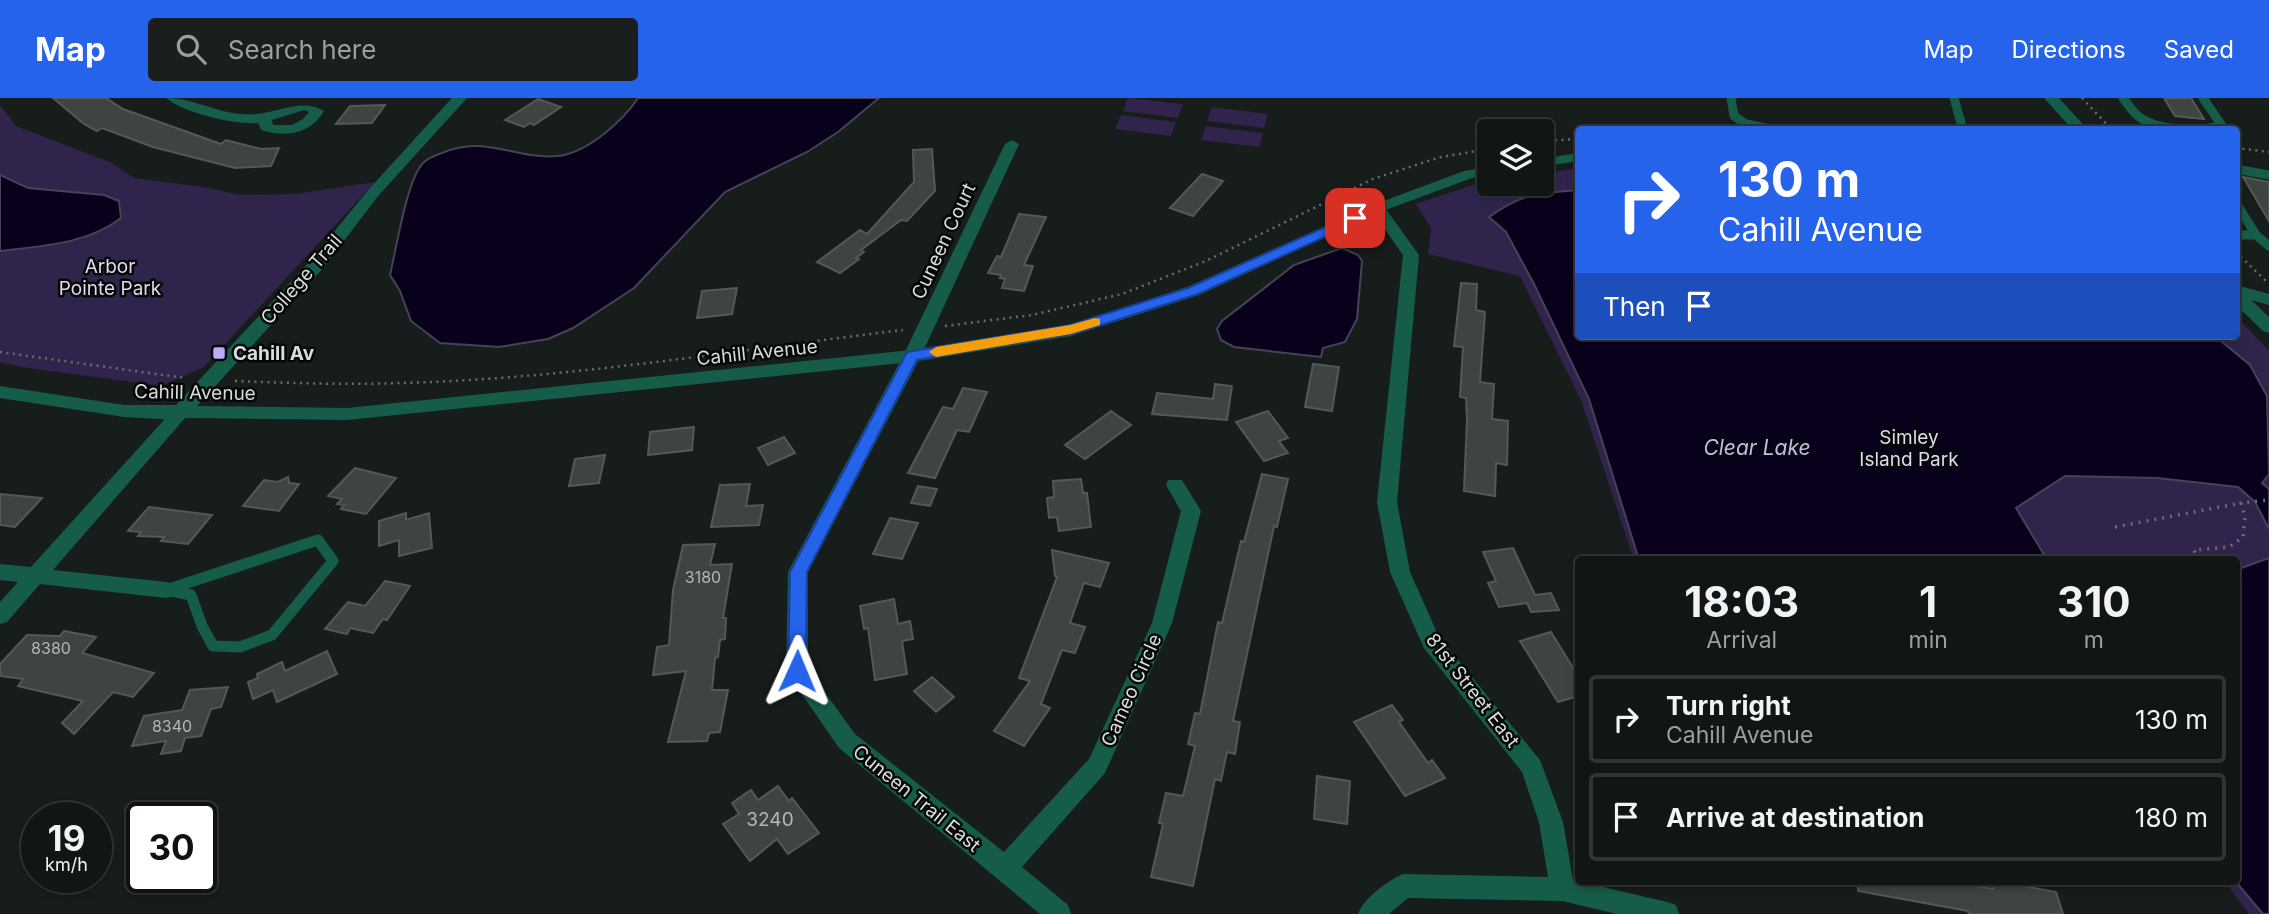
<!DOCTYPE html>
<style>
:root{--surface:#111614;--page:#1a1f1d;--text:#f1f3f6;--muted:#9c9fa0;--line:#303534;--accent:#2563eb}
body{margin:0;font-family:Inter,sans-serif;background:var(--page);color:var(--text);height:100vh;display:flex;flex-direction:column;font-size:26px;white-space:nowrap}
*{box-sizing:border-box;margin:0}
p{font-size:23px;color:var(--muted)}
.icon{flex:none;width:38px;height:38px;fill:none;stroke:currentColor;stroke-width:2;stroke-linecap:round;stroke-linejoin:round}
.map{position:relative;flex:1;overflow:hidden}
.details{position:absolute;left:1575px;top:458px;width:665px;height:329px;display:flex;flex-direction:column;background:var(--surface);border-radius:7px;box-shadow:0 4px 10px #0003,0 0 0 2px var(--line)}
.details>*{flex:none}
.hud{position:absolute;left:1575px;top:28px;width:665px;height:214px;border-radius:7px;box-shadow:0 4px 10px #0003,0 0 0 2px var(--line);background:#2563eb;color:#fff;overflow:hidden}
.fabs{position:absolute;left:1477px;top:21px;display:grid;gap:14px}
.fabs a{display:grid;place-items:center;width:77px;height:77px;border-radius:7px;background:var(--surface);box-shadow:0 4px 10px #0003,0 0 0 2px var(--line);font-size:35px}
.speed{position:absolute;left:21px;top:704px;display:flex;gap:14px;font-size:35px;font-weight:700;text-align:center}
.speed>*{display:grid;place-content:center;width:91px;height:91px;border-radius:50%;background:var(--surface);box-shadow:0 4px 10px #0003,0 0 0 2px var(--line);line-height:1}
.speed small{font-size:18px;font-weight:400}
.speed .limit{border:4px solid #111;border-radius:10px;background:#fff;color:#111}
.pin{position:absolute;display:grid;place-items:center;width:60px;height:60px;color:#fff;margin:-30px;border-radius:14px;box-shadow:0 4px 10px #0006}
.me{position:absolute;width:77px;margin:-38px;rotate:1deg;stroke-linejoin:round;filter:drop-shadow(0 0 5px #0008)}
.turn{display:flex;align-items:center;gap:24px;height:147px;padding:0 28px;font-size:32px}
.turn .icon{width:91px;height:91px;stroke-width:2.5}
.turn b{display:block;font-size:49px;line-height:60px}
.then{display:flex;align-items:center;height:66px;padding:0 28px;background:#0003;gap:14px;font-size:26px}
.eta{display:flex;justify-content:space-evenly;align-items:center;height:119px;text-align:center}
.eta b{font-size:42px;font-weight:700;line-height:49px}
ul{padding:0;list-style:none}
li{display:flex;align-items:center;gap:21px;height:88px;margin:0 14px 10px;padding:0 14px;border:4px solid var(--line);border-radius:7px}
li div{flex:1}
li b{display:block;font-size:26px}
li em{font-style:normal}
header{display:flex;align-items:center;gap:42px;box-sizing:border-box;height:98px;padding:0 35px;background:var(--accent);color:#fff}
header strong{font-size:33px}
nav{display:flex;gap:38px;margin-inline-start:auto;font-size:24px}
.search{width:490px;height:63px;background:var(--page);display:flex;align-items:center;gap:18px;box-sizing:border-box;padding:0 24px;border-radius:7px;color:var(--muted);font-size:26px}
.map>svg:first-child{display:block}
</style>
<header>
<strong>Map</strong>
<div class="search"><svg class="icon" aria-label="search" viewBox="0 0 24 24"><circle cx="10" cy="10" r="6"/><path d="M15 15l6 6"/></svg>Search here</div>
<nav><a>Map</a><a>Directions</a><a>Saved</a></nav>
</header>
<div class="map">
<svg width="2269" height="816" viewBox="0 0 2269 816">
<rect width="100%" height="100%" fill="#171d1b"/>
<g fill="#30244d">
<path d="M1128 0 1183 6 1178 20 1123 13Z"/>
<path d="M0 7 16 28 112 65 134 80 203 89 240 97 295 96 375 84 204 269 162 288 21 269 0 264Z"/>
<path d="M1212 9 1268 16 1264 30 1207 23Z"/>
<path d="M1121 17 1176 24 1171 38 1115 31Z"/>
<path d="M1206 28 1263 35 1259 49 1201 42Z"/>
<path d="M1578 70V238H2236L2237 219 2269 253V816H2249L2225 784H2236V462H1634L1581 302 1520 178 1428 156 1431 130 1416 106 1476 86H1542V76Z"/>
</g>
<g fill="#09001c" stroke="#474255" stroke-width="2">
<path d="M638 0H879L838 34 807 54 725 94 634 190 573 230 548 241 499 249 440 245 411 223 400 193 390 177C396 152 407 81 423 65 428 60 436 57 442 55 486 36 515 62 558 58 587 55 623 23 638 0Z"/>
<path d="M0 77 28 90 104 97 119 103 121 120C88 146 41 148 0 153Z"/>
<path d="M1578 92V238L2216 239 2250 267 2267 298 2269 376 2262 385 2269 391V431L2255 404 2238 389 2157 380 2065 378 2016 410 2043 455 2052 462H1639L1589 301 1534 186 1506 134 1489 119C1524 94 1538 96 1578 92Z"/>
<path d="M1342 150 1358 157 1362 163 1357 221 1345 244 1323 250 1321 259 1234 249 1221 242 1217 231 1222 223 1294 167Z"/>
<path d="M2269 460V816H2263L2236 784V472Z"/>
</g>
<g fill="#3d4442" stroke="#525956" stroke-width="2">
<path d="M53 0H106L123 11 221 46 226 42 261 51 279 50 271 68 235 70 153 49 102 30 97 33 84 26Z"/>
<path d="M2164 0H2191L2204 21 2175 18Z"/>
<path d="M538 1 561 9 534 27 530 25 524 29 505 22Z"/>
<path d="M385 7 372 25 336 26 350 8Z"/>
<path d="M932 51 935 93 907 123 901 122 861 152 864 154 856 160 859 161 840 175 817 164 860 132 867 136 914 84 913 52Z"/>
<path d="M1202 76 1223 83 1193 118 1170 110Z"/>
<path d="M2243 79 2269 84V123Z"/>
<path d="M1019 116 1046 119 1024 167 1033 168 1024 193 1002 190 1005 181 1000 180 1001 177 988 175 997 158 1001 159Z"/>
<path d="M1461 185 1477 186 1476 212 1485 214 1480 284 1494 286 1492 321 1508 323 1507 367 1496 365 1495 398 1464 393 1467 321 1466 300 1460 299 1463 249 1454 248Z"/>
<path d="M737 190 732 216 697 220 702 193Z"/>
<path d="M1313 266 1339 269 1332 313 1305 309Z"/>
<path d="M1215 286 1232 288 1227 322 1152 316 1157 295 1213 301Z"/>
<path d="M963 290 987 294 969 334 957 332 935 380 908 375 943 309 953 311Z"/>
<path d="M1111 313 1131 327 1085 361 1065 347Z"/>
<path d="M1268 313 1288 340 1279 343 1288 355 1264 363 1236 324Z"/>
<path d="M694 329 692 352 648 357 650 334Z"/>
<path d="M784 339 795 355 768 367 758 350Z"/>
<path d="M605 357 599 385 569 388 575 361Z"/>
<path d="M355 370 396 380 366 416 341 411 344 407 337 406 342 401 328 398Z"/>
<path d="M1262 376 1288 381 1277 429 1274 428 1233 623 1240 624 1235 656 1227 654 1221 683 1215 681 1193 788 1151 779 1163 726 1159 725 1166 695 1183 698 1195 648 1188 646 1195 615 1200 616 1218 524 1222 525 1241 443 1244 444Z"/>
<path d="M288 379 289 385 299 386 279 413 243 408 264 382 278 384Z"/>
<path d="M1081 381 1083 395H1087L1091 429 1059 433 1057 419 1049 420 1047 400 1054 399 1053 383Z"/>
<path d="M750 386 746 408 763 407 759 427 711 429 720 387Z"/>
<path d="M918 388 937 391 930 408 911 405Z"/>
<path d="M0 396 42 400 15 429 0 427Z"/>
<path d="M149 409 212 417 188 446 161 443 164 439 138 438 141 434 128 433Z"/>
<path d="M406 415V422L429 415 432 450 399 458V442L379 448V423Z"/>
<path d="M890 420 918 425 902 461 873 456Z"/>
<path d="M715 446 710 467 732 466 723 520H726L725 541 720 542 718 559 715 560 712 592H728L720 634 709 635 707 643 668 644 686 573 653 577 657 549 669 547 673 492 683 447Z"/>
<path d="M1513 450 1535 497 1551 495 1559 512 1531 514 1527 505 1499 509 1488 485 1496 483 1483 454Z"/>
<path d="M1052 452 1109 465 1100 489 1084 485 1070 525 1085 529 1075 555 1062 552 1041 606 1050 610 1024 648 994 633 1030 583 1019 580 1057 479 1055 478Z"/>
<path d="M385 483 410 488 387 522 383 521 373 535 350 530 347 536 325 531 348 504 365 508Z"/>
<path d="M894 501 898 526 910 523 913 541 902 543 907 576 875 582 868 530 864 531 860 508Z"/>
<path d="M64 533 96 539 82 555 154 575 133 599 113 594 74 636 62 625 83 603 18 588 23 581 0 578V566L27 537 60 538Z"/>
<path d="M1551 534 1578 578V598L1558 604 1520 543Z"/>
<path d="M327 553 337 576 277 604 273 592 253 601 248 584 258 580 257 576 282 564 285 573Z"/>
<path d="M932 579 954 599 936 614 914 593Z"/>
<path d="M228 589 221 609 211 611 201 638 185 640 181 653 161 656 166 643 132 648 144 618 182 612 190 592Z"/>
<path d="M1392 607 1403 622 1399 624 1428 665 1432 662 1445 680 1405 698 1354 624Z"/>
<path d="M1317 678 1350 683 1347 726 1314 721Z"/>
<path d="M778 688 789 703 792 700 819 735 788 756 777 741 750 763 723 726 739 716 732 705 751 692 758 702Z"/>
<path d="M1858 784H1953L1993 791 1992 784H2002L2056 794 2063 816H1969L1968 813 1858 793Z"/>
</g>
<g fill="none" stroke-linecap="round" stroke-linejoin="round">
<g stroke="#686e6c" stroke-width="2.5" stroke-dasharray="2 4.5" stroke-linecap="butt">
<path d="M2082 0 2112 32"/>
<path d="M1542 43 1578 41"/>
<path d="M2236 50 2269 54"/>
<path d="M2236 154 2268 185"/>
<path d="M945 228 1032 217 1122 196 1206 163 1373 81 1441 59 1489 51"/>
<path d="M0 254 185 280"/>
<path d="M235 283C290 285 345 287 400 285 568 281 736 252 903 232"/>
</g>
<g stroke="#686e6c" stroke-width="3.5" stroke-dasharray="2 6" stroke-linecap="butt">
<path d="M2115 429 2241 405"/>
<path d="M2198 462 2194 452 2229 449 2243 439 2245 419 2241 405 2269 402"/>
</g>
<g stroke="#155d4a" stroke-width="9">
<path d="M1731 0 1734 18 1746 26 1775 32"/>
<path d="M1954 0 1963 32"/>
<path d="M2123 0C2128 6 2132 13 2138 18 2158 34 2198 33 2222 28L2203 0"/>
<path d="M2236 71 2269 77"/>
<path d="M2236 105 2256 137H2236"/>
<path d="M2256 137 2269 148"/>
</g>
<path stroke="#155d4a" stroke-width="11" d="M318 442 333 463 272 537 240 549 213 548 202 528 191 497 166 492Z"/>
<g fill="#155d4a" fill-rule="evenodd">
<path d="M166 0C197 0 225 20 257 16 279 14 304 0 324 13 311 36 285 40 261 32L258 25C236 27 183 15 166 0ZM304 12 309 14 303 21 292 27H273L272 22Z"/>
<path d="M1012 42 1019 46 921 258 808 474V571L855 636 1004 754 1089 661 1152 525 1181 413 1166 387 1168 382H1182L1201 413 1172 525 1105 675 1022 769 1068 807 1071 816H1040L839 650 786 573 788 474 903 258 1005 46Z"/>
<path d="M1378 105 1383 107 1419 157 1397 404 1410 474 1439 539 1540 662 1563 724 1573 782 1667 804 1676 807 1679 816H1617L1562 803 1408 800 1389 816H1358C1364 800 1387 783 1403 776L1548 779 1539 724 1522 674 1424 550 1390 474 1377 404 1403 157 1370 110Z"/>
<path d="M179 310 185 312 188 316 185 320 53 472 166 484 173 486 176 492 173 498 166 500 40 486 7 524 0 526V504L18 484 0 482V466L31 469 173 312Z"/>
</g>
<g fill="#155d4a" fill-rule="evenodd">
<path d="M452 0H467L379 97 323 170 197 308 347 310 912 252 1069 227 1187 189 1373 107 1464 73 1489 69V77L1472 80 1383 113 1199 197 1071 238 912 264 347 322 186 320 179 322 124 319 0 300V288L124 307H176L311 162 369 91Z"/>
<path d="M2044 0H2059L2088 32H2073Z"/>
<path d="M1578 55V63L1542 69V61Z"/>
<path d="M2236 187 2269 196V207L2251 202 2269 219V235L2263 233 2236 207Z"/>
</g>
</g>
<path fill="#2563eb" stroke="#184099" stroke-width="2" d="M1355 116 1360 117V123L1198 196 1076 235 917 262 807 474 806 573 804 579 797 581 791 579 788 573 790 474 907 254 1070 227 1188 190Z"/>
<path fill="#f59e0b" d="M1095 220 1100 221V227L1071 236 936 259 929 254 936 249 1070 227Z"/>
<rect fill="#bda9f5" stroke="#050706" stroke-width="2.5" x="212" y="248" width="14" height="14" rx="3.5"/>
<g text-anchor="middle" stroke-width="5" stroke-linejoin="round" paint-order="stroke">
<g font-size="16" fill="#b1b7b5">
<text x="703" y="485">3180</text>
<text x="51" y="556">8380</text>
<text x="172" y="634">8340</text>
</g>
<g font-size="19" fill="#d8dddb" stroke="#050706">
<text transform="translate(943 143) rotate(-65)" y="7">Cuneen Court</text>
<text transform="translate(301 181) rotate(-49)" y="7">College Trail</text>
<text transform="translate(757 254) rotate(-6)" y="7">Cahill Avenue</text>
<text transform="translate(195 294) rotate(1)" y="7">Cahill Avenue</text>
<text transform="translate(1131 592) rotate(-66)" y="7">Cameo Circle</text>
<text transform="translate(1473 592) rotate(52)" y="7">81st Street East</text>
<text transform="translate(917 700) rotate(39)" y="7">Cuneen Trail East</text>
</g>
<g font-size="19" fill="#dfdaef" stroke="#050706">
<text x="110" y="175">Arbor<tspan x="110" dy="22">Pointe Park</tspan></text>
<text x="1909" y="346">Simley<tspan x="1909" dy="22">Island Park</tspan></text>
</g>
<g font-size="19" font-weight="bold" fill="#d8dddb" stroke="#050706" text-anchor="start">
<text x="233" y="262">Cahill Av</text>
</g>
<g font-size="19" fill="#b1b7b5">
<text x="770" y="728">3240</text>
</g>
<g font-size="21" font-style="italic" fill="#c5b7f2" stroke="#050706">
<text x="1757" y="357">Clear Lake</text>
</g>
</g>
</svg>
<div class="fabs">
<a><svg class="icon" aria-label="layers" viewBox="0 0 24 24"><path d="M12 4l9 5-9 5-9-5zM3 14l9 5 9-5"/></svg></a>
</div>
<div class="speed"><div>19<small>km/h</small></div><div class="limit">30</div></div>
<div class="pin" style="left:1355px;top:120px;background:#d93025"><svg class="icon" aria-label="arrive" viewBox="0 0 24 24"><path d="M6 21V4h12l-3 4 3 4H6"/></svg></div>
<svg class="me" style="left:797px;top:573px" viewBox="-20 -20 40 40"><path d="M0-17L14 15 0 8-14 15z" fill="#2563eb" stroke="#fff" stroke-width="4"/></svg>
<div class="hud">
<div class="turn"><svg class="icon" aria-label="right" viewBox="0 0 24 24"><path d="M7 20v-9h11M14 6l5 5-5 5"/></svg><div><b>130 m</b>Cahill Avenue</div></div>
<div class="then">Then<svg class="icon" aria-label="arrive" viewBox="0 0 24 24"><path d="M6 21V4h12l-3 4 3 4H6"/></svg></div>
</div>
<section class="details">
<div class="eta">
<div><b>18:03</b><p>Arrival</p></div>
<div><b>1</b><p>min</p></div>
<div><b>310</b><p>m</p></div>
</div>
<ul>
<li><svg class="icon" aria-label="right" viewBox="0 0 24 24"><path d="M7 20v-9h11M14 6l5 5-5 5"/></svg><div><b>Turn right</b><p>Cahill Avenue</p></div><em>130 m</em></li>
<li><svg class="icon" aria-label="arrive" viewBox="0 0 24 24"><path d="M6 21V4h12l-3 4 3 4H6"/></svg><div><b>Arrive at destination</b></div><em>180 m</em></li>
</ul>
</section>
</div>
